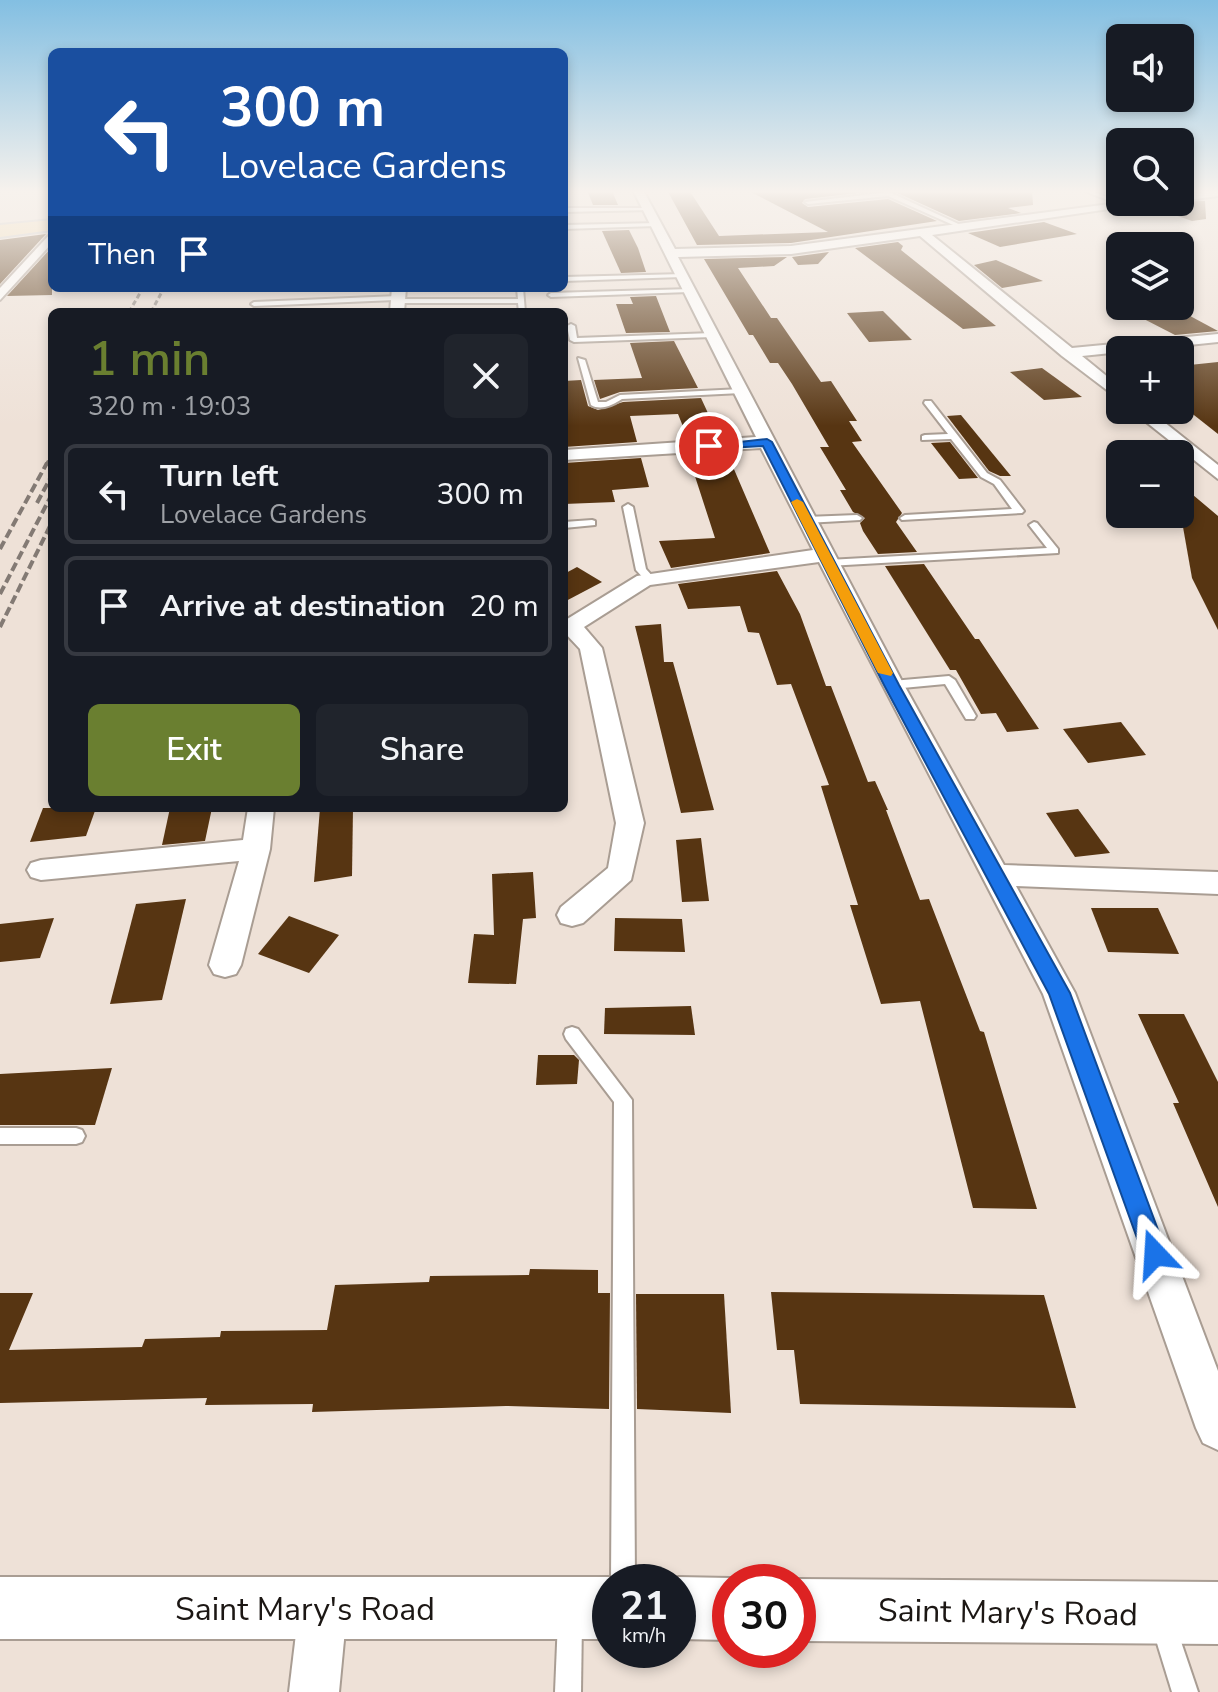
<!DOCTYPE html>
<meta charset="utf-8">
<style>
:root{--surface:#171b24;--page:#20242c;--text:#f1f3f6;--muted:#9ea1a6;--line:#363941;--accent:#6a7f30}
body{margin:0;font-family:"Nunito Sans",sans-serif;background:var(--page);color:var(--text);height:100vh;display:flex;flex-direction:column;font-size:30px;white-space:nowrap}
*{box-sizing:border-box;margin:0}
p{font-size:26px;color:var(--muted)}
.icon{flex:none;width:44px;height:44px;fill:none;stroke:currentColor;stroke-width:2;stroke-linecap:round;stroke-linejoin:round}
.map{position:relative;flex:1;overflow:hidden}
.details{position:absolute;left:48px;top:308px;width:520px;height:504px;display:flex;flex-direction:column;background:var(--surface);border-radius:12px;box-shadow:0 4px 12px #0003}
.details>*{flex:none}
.hud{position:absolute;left:48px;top:48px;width:520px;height:244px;border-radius:12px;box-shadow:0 4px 12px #0003;background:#1a4fa0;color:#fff;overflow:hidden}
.tools{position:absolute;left:1106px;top:24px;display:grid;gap:16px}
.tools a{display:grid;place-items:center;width:88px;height:88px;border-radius:12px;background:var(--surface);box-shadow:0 4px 12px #0003;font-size:40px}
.speed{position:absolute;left:592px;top:1564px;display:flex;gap:16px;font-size:40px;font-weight:700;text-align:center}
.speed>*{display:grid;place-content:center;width:104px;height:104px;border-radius:50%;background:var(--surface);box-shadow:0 4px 12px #0003;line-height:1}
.speed small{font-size:20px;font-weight:400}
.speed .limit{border:12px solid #d22;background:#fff;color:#111}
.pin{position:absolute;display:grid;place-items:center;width:68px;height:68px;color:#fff;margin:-34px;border:4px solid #fff;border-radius:50%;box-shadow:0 2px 8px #0007}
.me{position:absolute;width:88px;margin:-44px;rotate:340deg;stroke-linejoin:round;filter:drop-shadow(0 0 6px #0008)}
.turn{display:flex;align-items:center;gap:28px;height:168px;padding:0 40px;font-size:36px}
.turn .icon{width:104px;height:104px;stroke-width:2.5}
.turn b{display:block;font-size:56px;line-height:68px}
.then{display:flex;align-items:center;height:76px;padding:0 40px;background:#0003;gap:16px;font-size:30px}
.round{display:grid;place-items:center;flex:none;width:84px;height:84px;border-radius:12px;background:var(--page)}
.head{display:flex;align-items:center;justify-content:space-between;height:136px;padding:0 40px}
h1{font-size:48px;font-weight:600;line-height:60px;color:var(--accent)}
.button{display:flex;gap:16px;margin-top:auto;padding:16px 40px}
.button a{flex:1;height:92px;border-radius:12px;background:var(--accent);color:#fff;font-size:32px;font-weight:600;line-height:92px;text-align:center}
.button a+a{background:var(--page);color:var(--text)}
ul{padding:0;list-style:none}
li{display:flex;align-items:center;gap:24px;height:100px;margin:0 16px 12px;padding:0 24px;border:4px solid var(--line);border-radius:12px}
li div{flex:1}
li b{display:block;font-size:30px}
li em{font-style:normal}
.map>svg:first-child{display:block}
</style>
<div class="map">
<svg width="1218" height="1692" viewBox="0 0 1218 1692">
<rect width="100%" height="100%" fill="#eee1d7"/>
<g fill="#573512">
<path d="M587 190 612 191 618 205H593Z"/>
<path d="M667 190H689L719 236 828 232 747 190H885L805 199 802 203 808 207 888 199 937 221 791 243 697 245Z"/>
<path d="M891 190H1032L1033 205 1008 208 1021 213 959 221Z"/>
<path d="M1205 201 1206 219 1192 221 1149 206 1159 202Z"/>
<path d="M1044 222 1077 234 1000 247 968 233Z"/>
<path d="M629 230 638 248 646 272 621 273 602 231Z"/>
<path d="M46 234 0 284V240Z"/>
<path d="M898 242 903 246 901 250 996 326 963 329 855 248Z"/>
<path d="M52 247V295L7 296Z"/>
<path d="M829 252 818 264 798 265 792 257Z"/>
<path d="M787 257 774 266 738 268 771 318H777L821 382 831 381 857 421H849L862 441 852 442 902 513 896 522 917 552 878 554 863 531 860 523 865 518 853 512 840 490H846L820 447H829L792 384 778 363H770L753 335H749L704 259Z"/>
<path d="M996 260 1043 281 1002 288 974 265Z"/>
<path d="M656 296 670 332 626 333 616 304H633L630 297Z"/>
<path d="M1179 310 1218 331 1175 335 1140 317Z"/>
<path d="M883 311 912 340 869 342 847 313Z"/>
<path d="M674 341 698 388 620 392 600 399 594 380 642 378 630 343Z"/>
<path d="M1218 362V434L1180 404V366Z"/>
<path d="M1042 368 1082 397 1044 400 1010 372Z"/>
<path d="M581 380 588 406 598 410 623 402 701 398 719 437 688 439 678 414 630 416 637 442 564 447V381Z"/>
<path d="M961 415 1011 476H1000L989 471 947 416Z"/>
<path d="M950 442 978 478 959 479 931 443Z"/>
<path d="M727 453 770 553 671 568 659 541 715 538 691 464H699L695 455Z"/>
<path d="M641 458 649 487 612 490 615 502 564 504V463Z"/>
<path d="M1180 484 1218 516V630L1192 578 1180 510Z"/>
<path d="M924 564 975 639H979L1039 729 1007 732 996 713 981 714 956 670H950L885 566Z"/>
<path d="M577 567 602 582 564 602V574Z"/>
<path d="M777 571 800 614 826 686H831L868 782 875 781 888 810H886L920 900 929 899 980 1031 984 1032 1037 1209 973 1208 920 1001 881 1004 850 905H858L821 786 829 785 791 684 777 685 759 633 748 632 740 606 688 609 678 584Z"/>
<path d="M661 624 664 662H673L714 810 681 813 635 626Z"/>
<path d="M1121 722 1146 755 1088 763 1063 729Z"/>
<path d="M43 808H96L86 836 30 842Z"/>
<path d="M170 808H212L205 841 162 845Z"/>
<path d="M320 808H353L352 876 314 882Z"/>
<path d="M1078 809 1110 853 1075 857 1046 813Z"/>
<path d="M701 838 709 901 682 902 676 840Z"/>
<path d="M533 872 536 918 523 919 516 984 468 983 474 934 494 935 492 874Z"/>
<path d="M186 899 162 1000 110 1004 136 904Z"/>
<path d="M1091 908H1158L1179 954 1108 952Z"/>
<path d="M289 916 339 935 309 973 258 954Z"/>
<path d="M54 918 40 958 0 962V924Z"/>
<path d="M615 918 682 919 685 952 614 951Z"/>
<path d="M691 1006 695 1035 604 1034 605 1008Z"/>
<path d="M1138 1014H1184L1218 1082V1207L1173 1103H1179Z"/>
<path d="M538 1055H574L579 1060 577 1084 536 1085Z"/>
<path d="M112 1068 95 1125H0V1074Z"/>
<path d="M530 1269 598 1270V1293H610L609 1409 506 1406 312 1412 313 1404 205 1405 207 1398 0 1403V1293H33L9 1350 142 1347 145 1339 220 1337 221 1331 327 1330 335 1285 429 1282 430 1276 529 1275Z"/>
<path d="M771 1292 1044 1295 1076 1408 800 1404 794 1350H777Z"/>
<path d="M636 1294H724L731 1413 637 1409Z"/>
</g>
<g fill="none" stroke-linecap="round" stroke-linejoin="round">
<defs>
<g id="service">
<path d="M1082 190H1089L1128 205 1123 206Z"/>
<path d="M889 192 965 227 960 228 888 196 808 204 805 202Z"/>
<path d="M564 208H648L651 210 564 212Z"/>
<path d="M658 223 656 226 564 229V225Z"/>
<path d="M684 274 682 277 564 281V277Z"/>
<path d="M517 288H523L525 312H519L518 303H398L395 300 254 306 251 304 254 302 398 296 401 299H518Z"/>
<path d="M691 289 689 292 551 297 548 295 551 293Z"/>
<path d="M571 324 575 326 577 338 712 333 716 335 712 337 574 342 570 340 567 326Z"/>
<path d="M578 358 585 360 598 402H606L620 395 741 389 745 391 741 393 622 399C613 405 601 411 591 405Z"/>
<path d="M925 401H931L987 473 1000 480 1024 511 1022 513 902 520 900 518 905 515 1012 509 994 484 981 477 951 439 922 440V436L925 435 948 434 924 403Z"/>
<path d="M628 504 633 507 646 569 655 579 654 581H646L636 570 623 507Z"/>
<path d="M857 515 862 518 860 520 806 523 801 520 806 517Z"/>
<path d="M592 520 595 521V525L564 528V522Z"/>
<path d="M1034 522 1037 523 1058 549V553L828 566 823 563 828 560 1047 548 1029 525Z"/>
<path d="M949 676 955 680 976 716 974 719H966L945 684 892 689 886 685 892 681Z"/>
<path d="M572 1027 578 1029 632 1100 635 1582H611L614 1102 566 1039 564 1034 566 1029Z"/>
<path d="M0 1128H76L82 1130 85 1136 82 1142 76 1144H0Z"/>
<path d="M570 1608 579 1611 582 1620 581 1692H555L558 1620 561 1611Z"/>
<path d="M1164 1615 1173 1618 1198 1692H1172L1152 1627 1155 1618Z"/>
</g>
<g id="minor">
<path d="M633 190H643L675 249 791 246 1125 202H1156L932 235 1072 348 1218 334V342L1082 356 1120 387V400L1062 356 920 236 791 254 678 257 904 685 1004 865 1218 872V894L1016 886 1075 993 1218 1371V1450L1203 1443 1196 1428 1043 994 819 562 650 585 584 627 602 648 644 823 631 880 583 923 572 926 561 923 557 915 561 907 608 868 616 823 580 649 564 632V621L637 576 813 550 761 448 564 460V450L756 437Z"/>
<path d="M1218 190V196L1180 201V195Z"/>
<path d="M52 232V243L0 300V288Z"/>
<path d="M392 288H406L404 312H390Z"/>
<path d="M1131 410H1149L1218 465V479Z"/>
<path d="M248 808H274L270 849 241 965 236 974 225 977 214 974 209 965 239 861 41 880 31 877 27 870 31 863 41 860 243 840Z"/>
<path d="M323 1585 340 1592 347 1609 339 1692H289L299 1609 306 1592Z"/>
</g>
<g id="tertiary">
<path d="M0 1577H610L622 1582H610V1639H0Z"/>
<path d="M678 1577 730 1578 739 1582H730V1640L678 1639V1582H666Z"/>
<path d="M798 1579 1218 1582V1644L798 1641V1582H791Z"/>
</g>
<path id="primary" d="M52 220V230L0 237V225Z"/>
</defs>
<use href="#service" stroke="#a99d93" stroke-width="4"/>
<use href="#minor" stroke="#a99d93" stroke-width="4"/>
<use href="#tertiary" stroke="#a99d93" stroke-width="4"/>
<use href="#primary" stroke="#c4c3c2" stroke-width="4"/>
<use href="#service" fill="#fff" fill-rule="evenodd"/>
<use href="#minor" fill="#fff" fill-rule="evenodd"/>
<use href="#tertiary" fill="#fff" fill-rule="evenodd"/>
<use href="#primary" fill="#f2daa9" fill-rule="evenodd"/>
<g stroke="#837a74" stroke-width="3" stroke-dasharray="5 3" stroke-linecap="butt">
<path d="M129 312 143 288"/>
<path d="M151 312 164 288"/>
<path d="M46 465 52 454"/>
</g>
<g stroke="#837a74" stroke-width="4" stroke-dasharray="9 4" stroke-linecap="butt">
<path d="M37 503 52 475"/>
<path d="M0 549 47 463"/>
<path d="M0 594 52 494"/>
<path d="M0 627 52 522"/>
</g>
</g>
<linearGradient id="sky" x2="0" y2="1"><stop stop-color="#83bfe2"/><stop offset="0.45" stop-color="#f7f2ed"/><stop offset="1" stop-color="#f7f2ed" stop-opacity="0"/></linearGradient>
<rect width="1218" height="426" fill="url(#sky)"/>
<path fill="#1a73e8" stroke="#114b97" stroke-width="2" d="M767 439 772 442 899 685 1070 993 1167 1254 1164 1263 1155 1266 1146 1263 1049 994 884 685 763 446 709 449 703 446Z"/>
<path fill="#f59e0b" d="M797 499 803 502 893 673 891 676 878 673 791 502Z"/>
<g text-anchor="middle" stroke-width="8" stroke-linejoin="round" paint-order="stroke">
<g font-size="32" fill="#1c1714" stroke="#fff">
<text x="305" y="1620">Saint Mary's Road</text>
<text transform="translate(1008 1612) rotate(1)" y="11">Saint Mary's Road</text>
</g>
</g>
</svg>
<div class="tools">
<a><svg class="icon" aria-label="sound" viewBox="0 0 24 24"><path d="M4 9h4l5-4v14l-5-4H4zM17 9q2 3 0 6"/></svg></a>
<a><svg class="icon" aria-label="search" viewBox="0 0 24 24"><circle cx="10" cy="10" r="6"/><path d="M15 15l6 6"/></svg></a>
<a><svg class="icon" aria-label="layers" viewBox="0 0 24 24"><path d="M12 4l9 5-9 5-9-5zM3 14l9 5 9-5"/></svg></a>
<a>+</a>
<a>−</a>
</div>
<div class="speed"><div>21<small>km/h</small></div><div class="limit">30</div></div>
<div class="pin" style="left:709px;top:446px;background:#d93025"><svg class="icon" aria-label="arrive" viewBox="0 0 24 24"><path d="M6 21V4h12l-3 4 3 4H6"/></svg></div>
<svg class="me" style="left:1155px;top:1254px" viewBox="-20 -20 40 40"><path d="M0-17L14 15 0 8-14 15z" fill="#1a73e8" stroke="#fff" stroke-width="4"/></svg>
<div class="hud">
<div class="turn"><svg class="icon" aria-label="left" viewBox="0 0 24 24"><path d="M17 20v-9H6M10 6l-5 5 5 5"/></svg><div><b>300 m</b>Lovelace Gardens</div></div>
<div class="then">Then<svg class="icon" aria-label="arrive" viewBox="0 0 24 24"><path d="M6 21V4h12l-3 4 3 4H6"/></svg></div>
</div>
<section class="details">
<div class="head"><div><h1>1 min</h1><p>320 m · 19:03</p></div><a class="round"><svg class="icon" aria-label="close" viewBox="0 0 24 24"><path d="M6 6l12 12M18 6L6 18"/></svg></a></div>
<ul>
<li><svg class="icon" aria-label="left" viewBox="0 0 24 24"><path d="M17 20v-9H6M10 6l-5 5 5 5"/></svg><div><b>Turn left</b><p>Lovelace Gardens</p></div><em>300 m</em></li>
<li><svg class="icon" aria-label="arrive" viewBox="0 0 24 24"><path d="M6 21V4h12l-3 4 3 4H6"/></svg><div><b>Arrive at destination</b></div><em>20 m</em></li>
</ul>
<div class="button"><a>Exit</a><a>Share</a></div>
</section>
</div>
